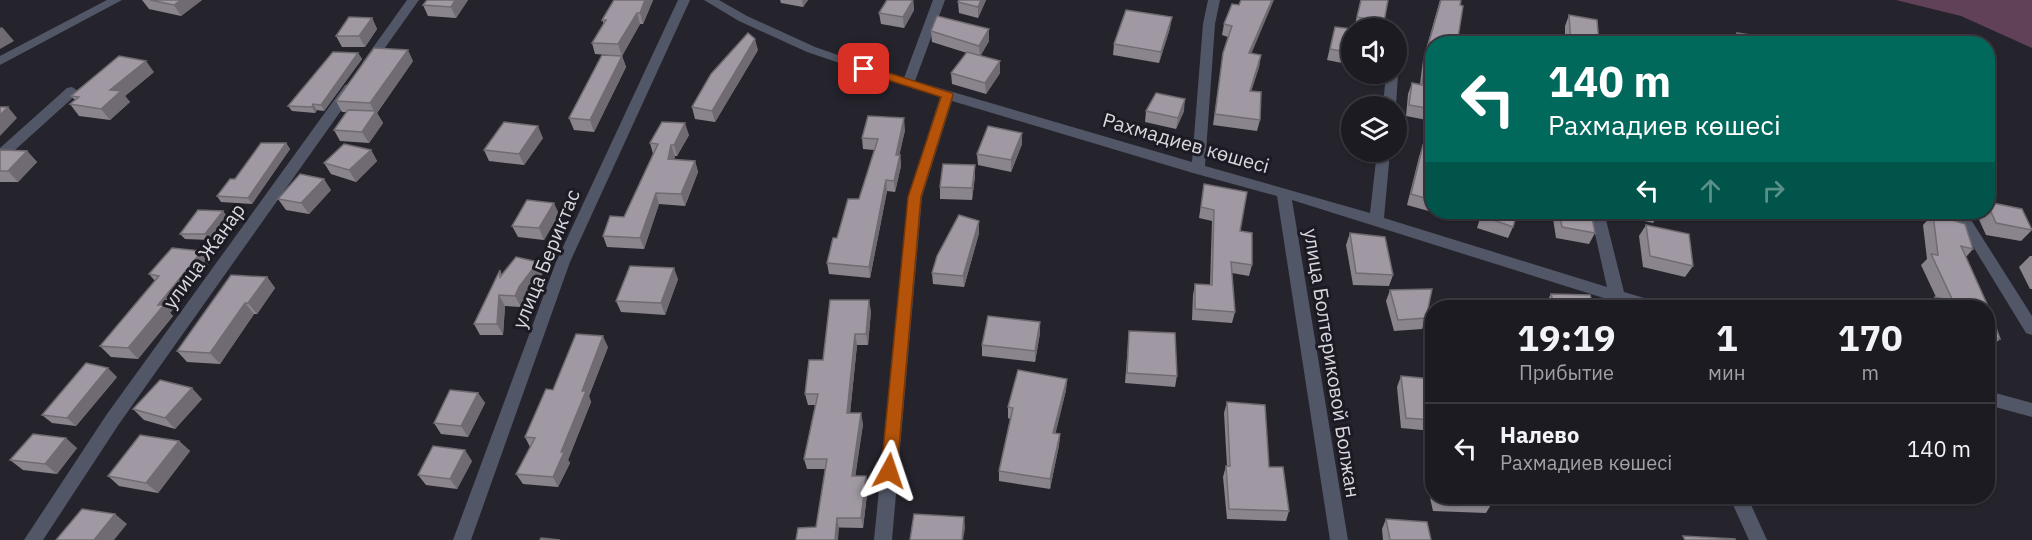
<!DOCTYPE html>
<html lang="ru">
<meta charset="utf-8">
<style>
:root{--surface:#1c1b22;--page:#29282f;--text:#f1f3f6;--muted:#a0a1a5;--line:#3a3940}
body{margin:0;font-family:"IBM Plex Sans",sans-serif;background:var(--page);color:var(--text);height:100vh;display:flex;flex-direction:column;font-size:22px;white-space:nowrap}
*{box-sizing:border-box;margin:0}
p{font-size:20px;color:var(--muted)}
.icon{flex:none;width:33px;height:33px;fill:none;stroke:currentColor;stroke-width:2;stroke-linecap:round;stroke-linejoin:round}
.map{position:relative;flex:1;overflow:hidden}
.drawer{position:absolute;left:1425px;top:300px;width:570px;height:204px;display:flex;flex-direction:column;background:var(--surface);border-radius:24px;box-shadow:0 2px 4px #0004,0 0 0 2px var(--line)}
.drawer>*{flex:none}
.guide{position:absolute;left:1425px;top:36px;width:570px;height:183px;border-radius:24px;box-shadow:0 2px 4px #0004,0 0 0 2px var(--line);background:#00695c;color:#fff;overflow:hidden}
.fabs{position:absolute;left:1341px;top:18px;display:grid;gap:12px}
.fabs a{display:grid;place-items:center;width:66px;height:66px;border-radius:50%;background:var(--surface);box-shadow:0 2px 4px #0004,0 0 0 2px var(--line);font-size:30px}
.pin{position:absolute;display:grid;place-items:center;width:51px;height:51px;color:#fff;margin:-26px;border-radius:12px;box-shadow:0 3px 9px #0006}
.me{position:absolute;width:66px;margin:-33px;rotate:5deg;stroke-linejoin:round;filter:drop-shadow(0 0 4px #0008)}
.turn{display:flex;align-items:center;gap:21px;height:126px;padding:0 24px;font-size:27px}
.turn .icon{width:78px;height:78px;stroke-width:2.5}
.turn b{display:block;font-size:42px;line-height:51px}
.lanes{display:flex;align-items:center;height:57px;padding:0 24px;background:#0003;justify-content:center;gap:30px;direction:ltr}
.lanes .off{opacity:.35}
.eta{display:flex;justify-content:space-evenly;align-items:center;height:102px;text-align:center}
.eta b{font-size:36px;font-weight:800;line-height:42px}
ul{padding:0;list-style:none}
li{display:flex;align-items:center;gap:18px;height:90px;padding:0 24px;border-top:2px solid var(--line)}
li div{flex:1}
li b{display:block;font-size:22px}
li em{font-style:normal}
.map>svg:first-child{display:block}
</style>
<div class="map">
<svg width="2032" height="540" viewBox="0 0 2032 540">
<rect width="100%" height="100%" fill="#25242d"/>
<path fill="#604157" d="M1896 0H2032V48L1961 16Z"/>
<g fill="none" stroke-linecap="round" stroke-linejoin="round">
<g fill="#525767" fill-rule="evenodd">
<path d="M107 0H122L0 65V56Z"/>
<path d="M407 0H419L372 66H364L362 63Z"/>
<path d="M678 0H690L570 262 471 540H453L556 262Z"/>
<path d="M704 0H719L747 16 815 47 904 78 933 0H945L915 81 1192 162 1203 24 1208 0H1220L1215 24 1205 166 1370 213 1377 152H1390L1384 218 1607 287 1590 212H1604L1624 292 1664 304 1666 308H1637L1625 304 1626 308H1610V300L1292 200 1348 540H1330L1277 196 1193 173 952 101 922 197 892 540H874L908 197 940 97 807 52 739 21Z"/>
<path d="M1396 71 1398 74 1396 106H1383L1386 74H1396Z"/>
<path d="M350 84 355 85 356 88 355 91 119 424 43 540H24L107 414 345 85Z"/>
<path d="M72 87 78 91 77 94 5 159 0 161V148L67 88Z"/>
<path d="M1952 212H1966L2032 316V335L2026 333Z"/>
<path d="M1988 391 2032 403V417L1988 405Z"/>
<path d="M1729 496H1747L1767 540H1749Z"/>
</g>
</g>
<g fill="#8a848c">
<path d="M142 0H202L181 16 149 9Z"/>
<path d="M427 0H468L456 18 428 16 423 5Z"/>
<path d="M614 0H653L643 24H640L622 56 626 67 594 132 574 130 569 118 620 56 595 54 592 43 604 24 602 20Z"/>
<path d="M780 0H808L803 7 781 3Z"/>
<path d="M887 0H913L914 10 904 28 881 24 879 13Z"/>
<path d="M986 0 978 18 959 13 958 2Z"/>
<path d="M1361 0 1384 22 1382 28H1354Z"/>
<path d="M1440 0H1461L1460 5 1432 44V121L1406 116 1408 94 1412 83 1420 84 1423 60Z"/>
<path d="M1232 4 1251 53 1261 55 1259 67 1251 91 1260 120 1257 131 1213 125 1223 53 1228 37 1222 35 1224 24Z"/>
<path d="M1569 15 1599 44H1565V26Z"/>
<path d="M372 18 377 29 365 47H342L336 36Z"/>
<path d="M1335 27 1352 29V65L1327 60Z"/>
<path d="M1170 28 1159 63 1113 55 1114 44Z"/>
<path d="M989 29V41L980 56 1000 73 986 94 952 84 951 73 967 53 932 42 931 31Z"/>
<path d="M1737 33 1809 44H1731Z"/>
<path d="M758 50 715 122 695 119 692 107Z"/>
<path d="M358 53 362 59 324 111 317 110 315 113 292 111 288 106Z"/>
<path d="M413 61 377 113 383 123 369 143 340 141 334 130 346 112H342L336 101Z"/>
<path d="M154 72 125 96 130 102 110 120 79 116 70 104 75 100 71 96Z"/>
<path d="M1146 111H1184L1176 129 1145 122Z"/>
<path d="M905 130 899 155H900L901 166 895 192 887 191 870 278 829 274 827 263 837 238 859 199 874 150 863 149 862 138Z"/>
<path d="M1022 133V144L1011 172 978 165 977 154Z"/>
<path d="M689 135 677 156H675L674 160 695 161 698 172 685 206 659 204 644 249 607 247 603 236 624 217 653 154 650 143Z"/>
<path d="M543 138 524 165 489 161 484 150Z"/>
<path d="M286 143 290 149 252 204 221 202 217 196 235 179Z"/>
<path d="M1423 145 1432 147V212H1444L1443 215 1407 205 1419 157Z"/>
<path d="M371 150 377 161 356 182 331 174 324 163Z"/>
<path d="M0 151H27L37 162 18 182H0Z"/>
<path d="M1988 167 1992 173 1988 179Z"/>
<path d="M975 176 972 200 940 199V187Z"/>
<path d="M1204 184 1240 231 1252 265 1249 276 1232 273 1235 312 1232 323 1192 320 1193 295 1195 284 1210 285 1212 221 1199 218Z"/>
<path d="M331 190 309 214 286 210 278 199Z"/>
<path d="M1988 202 2032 230 2021 241 1986 235 1976 213 1978 212H1988Z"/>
<path d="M223 211 227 217 210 240 185 239 180 234Z"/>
<path d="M1482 212H1517L1513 227 1508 238 1477 228Z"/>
<path d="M1552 212H1591L1595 233 1589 244 1556 238Z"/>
<path d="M1622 212H1660L1653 223 1623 216Z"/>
<path d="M559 214 544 240 518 237 512 226Z"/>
<path d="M1933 214 1965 224 1973 249 1966 257 1991 313 2000 339 1988 350V308H1926L1935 297H1936L1921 265 1927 259 1923 225Z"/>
<path d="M1646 225 1693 266 1685 277 1643 267 1639 236Z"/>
<path d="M979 233 964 287 933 284 932 273Z"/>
<path d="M1350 233 1393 275 1389 286 1353 285 1346 245Z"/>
<path d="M2030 256H2032V289H2030L2019 267Z"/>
<path d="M210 262 170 313 173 316 138 359 111 357 100 346 155 281 149 274Z"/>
<path d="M538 262 543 273 524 298 521 307 505 306 503 335H480L474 324 500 270 502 275Z"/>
<path d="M267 277 275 288 257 314H254L220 364 187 362 177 351Z"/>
<path d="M678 279 665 315 621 312 616 301Z"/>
<path d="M1390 290 1426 318 1422 329 1394 331 1386 301Z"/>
<path d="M1551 294 1594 308H1546L1545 305Z"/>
<path d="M871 311 868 345H857L850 413 863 424 855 476H866L868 486 863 528 816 527 825 469H807L804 459 815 405H808L805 394 823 360Z"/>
<path d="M1129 331 1177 376 1175 387 1125 383Z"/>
<path d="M1040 333 1035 362 982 356V345Z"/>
<path d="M608 347 589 396 591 402 568 460 570 463 558 487 523 484 516 474 530 447 525 437 553 390Z"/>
<path d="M1401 376 1432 379V431L1401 428 1397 387Z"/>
<path d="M117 377 76 426 52 423 42 415Z"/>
<path d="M1067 379 1066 390 1055 434H1060L1059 445 1050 489 999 481V471L1010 419 1008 418V407Z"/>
<path d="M478 393 485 403 468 437 441 434 434 423Z"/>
<path d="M202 399 175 429 144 420 133 409Z"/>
<path d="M1227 402 1269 467 1289 511 1286 521 1227 519 1223 477 1226 466H1227L1224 413Z"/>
<path d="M179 441 190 451 158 493 119 486 108 476Z"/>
<path d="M77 448 57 474 23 470 10 460Z"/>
<path d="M1429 456H1432V496H1490L1492 503 1486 513 1433 511 1423 466Z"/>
<path d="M472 461 457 489 426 485 418 475Z"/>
<path d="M1628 496H1697L1689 506 1629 500Z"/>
<path d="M1386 519 1431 540H1383L1382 529Z"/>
</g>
<g fill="#706b72">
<path d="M181 0H202L181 16 174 5Z"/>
<path d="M455 0H468L456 18 451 7Z"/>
<path d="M645 0H653L643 24 640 13Z"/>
<path d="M802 0H808L803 7Z"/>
<path d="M913 0 914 10 904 28 903 17Z"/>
<path d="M981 0H986L978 18V7Z"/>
<path d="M1272 0H1274L1247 64 1249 53Z"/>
<path d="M637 13 640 24 622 56 618 44Z"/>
<path d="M1172 17 1170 28 1159 63 1161 52Z"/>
<path d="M372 18 377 29 365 47 359 36Z"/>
<path d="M2 27 14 41 0 49V28Z"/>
<path d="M989 29V41L980 57 979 46Z"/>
<path d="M755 39 758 50 715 122 712 111Z"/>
<path d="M408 50 413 61 377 113 383 123 369 143 362 132 375 113 370 103Z"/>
<path d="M358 53 362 59 324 111 321 105Z"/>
<path d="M1261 55 1259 67 1248 102 1250 91Z"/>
<path d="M622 56 626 67 594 132 590 120Z"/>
<path d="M146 61 154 72 125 96 130 102 110 120 101 109 110 90Z"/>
<path d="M1000 61V73L986 94 985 83Z"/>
<path d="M1185 99 1184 111 1176 129 1178 118Z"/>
<path d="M313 104 317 110 315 113 312 107Z"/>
<path d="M8 107 17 118 0 136V115Z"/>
<path d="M904 118 905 130 897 166 896 155Z"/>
<path d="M685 123 689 135 677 156 674 145Z"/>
<path d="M538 126 543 138 524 165 519 154Z"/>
<path d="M1022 133V144L1011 172V160Z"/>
<path d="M286 143 290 149 252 204 248 198Z"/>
<path d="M671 145 675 156 671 170 668 159Z"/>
<path d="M371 150 377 161 356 182 349 170Z"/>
<path d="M27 151 37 162 18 182 8 171Z"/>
<path d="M900 155 901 166 895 192 894 181Z"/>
<path d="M695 161 698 172 685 206 681 194Z"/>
<path d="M975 165V176L972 200V188Z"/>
<path d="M324 179 331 190 309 214 301 203Z"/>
<path d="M886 180 887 191 870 278 869 267Z"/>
<path d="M656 193 659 204 644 249 640 238Z"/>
<path d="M554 203 559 214 544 240 539 228Z"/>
<path d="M223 211 227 217 210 240 205 234Z"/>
<path d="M979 221V233L964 287 963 276Z"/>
<path d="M202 251 210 262 170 313 173 316 138 359 128 348 158 305Z"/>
<path d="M538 262 543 273 524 298 521 307 515 296 519 287Z"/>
<path d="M674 268 678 279 665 315 661 303Z"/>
<path d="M267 277 275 288 257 314 248 303Z"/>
<path d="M499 295 505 306 503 335 497 324Z"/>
<path d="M869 300 871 311 868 345 866 334Z"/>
<path d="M245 303 254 314 220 364 210 353Z"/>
<path d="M1040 322V333L1035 362V351Z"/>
<path d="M855 334 857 345 849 424 847 413Z"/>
<path d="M603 336 608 347 589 396 591 402 568 460 570 463 558 487 553 477 582 391Z"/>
<path d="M108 368 117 377 76 426 67 418Z"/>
<path d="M1067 379 1066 390 1053 444V433Z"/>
<path d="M192 388 202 399 175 429 165 418Z"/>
<path d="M478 393 485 403 468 437 461 426Z"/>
<path d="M861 413 863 424 854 486 852 476Z"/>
<path d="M1060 434 1059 445 1050 489V479Z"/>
<path d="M66 438 77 448 57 474 45 464Z"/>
<path d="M179 441 190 451 158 493 146 483Z"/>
<path d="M465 450 472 461 457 489 450 479Z"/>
<path d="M866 476 868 486 863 528 861 518Z"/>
<path d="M115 514 127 524 114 540H94Z"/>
<path d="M964 517 965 528 963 540H962Z"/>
<path d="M837 518 839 528 838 540H835Z"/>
</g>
<g fill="#a099a3" stroke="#706b72" stroke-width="1.5">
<path d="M150 0H181L174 5Z"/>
<path d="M427 0H455L451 7 423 5Z"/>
<path d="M614 0H645L640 13H637L618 44 592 43 606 20H602Z"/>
<path d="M887 0H913L903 17 879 13Z"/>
<path d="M959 0H981L978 7 958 2Z"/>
<path d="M1241 0H1272L1249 53 1261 55 1250 91 1261 92 1260 120 1215 114 1223 53 1232 26 1224 24 1232 4 1239 5Z"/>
<path d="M1361 0H1388L1384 22 1357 17Z"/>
<path d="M1441 0H1461L1460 5 1463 6 1457 44H1432V109L1409 105 1412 83 1422 85 1427 49Z"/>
<path d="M1126 10 1172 17 1161 52 1114 44Z"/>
<path d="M1569 15 1597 20 1599 44H1571Z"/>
<path d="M937 16 989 29 979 46 931 31Z"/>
<path d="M349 17 372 18 359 36H336Z"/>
<path d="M1335 27 1352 29V53L1330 49Z"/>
<path d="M748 33 755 39 712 111 692 107 711 74Z"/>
<path d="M1737 33 1809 44H1739Z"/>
<path d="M374 48 408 50 370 103 336 101Z"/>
<path d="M333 52 358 53 321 105 313 104 312 107 288 106Z"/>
<path d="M967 52 1000 61 985 83 951 73Z"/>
<path d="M602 55 622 56 590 120 569 118Z"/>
<path d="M119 56 146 61 110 90 121 91 101 109 70 104 79 97 71 96Z"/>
<path d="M1156 93 1185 99 1178 118 1146 111Z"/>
<path d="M0 107H8L0 115Z"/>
<path d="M348 110 376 111 362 132 334 130Z"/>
<path d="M868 116 904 118 896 155H900L894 181 886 180 869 267 827 263 833 238H837L848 199H859L878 139 862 138Z"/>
<path d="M504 122 538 126 519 154 484 150Z"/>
<path d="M662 122 685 123 674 145H671L668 159 695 161 681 194 656 193 640 238 603 236 610 216 624 217 658 144 650 143Z"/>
<path d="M988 126 1022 133 1011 160 977 154Z"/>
<path d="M261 143H286L248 198 217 196 230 179H235Z"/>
<path d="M344 144 371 150 349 170 324 163Z"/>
<path d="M1423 145 1432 147V200L1411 194Z"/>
<path d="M1 150 27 151 8 171H0V151Z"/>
<path d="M943 164 975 165 972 188 940 187Z"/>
<path d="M1988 167 1992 173H1988Z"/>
<path d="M300 174 324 179 301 203 278 199Z"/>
<path d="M1204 184 1247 192 1240 231 1252 233V265L1231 262 1235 312 1195 309V284L1212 285 1214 210 1201 207Z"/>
<path d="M527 200 554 203 539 228 512 226Z"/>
<path d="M1988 202 2022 209 2032 230 1996 223 1988 205Z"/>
<path d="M198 210 223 211 205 234H180Z"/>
<path d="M1484 212H1517L1513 227 1482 216Z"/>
<path d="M1559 212H1591L1595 233 1562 227Z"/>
<path d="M1933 214 1965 224 1973 249 1961 246 1991 313 2000 339 1988 336V308H1938L1935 297 1953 301 1931 254 1938 255Z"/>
<path d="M959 215 979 221 963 276 932 273 937 256Z"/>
<path d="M1646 225 1689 234 1693 266 1650 256Z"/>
<path d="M1350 233 1385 237 1393 275 1356 273Z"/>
<path d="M172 248 202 251 158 305H164L128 348 100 346 159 276 149 274Z"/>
<path d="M516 257 538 262 519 287 515 296 499 295 497 324H474L500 270V277Z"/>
<path d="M630 266 674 268 661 303 616 301Z"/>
<path d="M231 275 267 277 248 303H245L210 353 177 351Z"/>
<path d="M1432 289 1426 318 1398 320 1390 290Z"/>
<path d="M1551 294 1590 295 1594 308H1555Z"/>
<path d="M830 300H869L866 334H855L847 413H861L852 476H866L861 518H837L835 540H796L798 528 816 527 827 459H804L818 394H805L809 360H823Z"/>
<path d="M988 316 1040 322 1035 351 982 345Z"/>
<path d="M1129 331 1175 333 1177 376 1127 373Z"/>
<path d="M576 334 603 336 582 391H586L561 452H564L553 477 516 474 535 438 525 437 546 389 553 390Z"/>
<path d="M86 363 108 368 67 418 42 415Z"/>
<path d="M1018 370 1067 379 1053 433 1060 434 1050 479 999 471 1013 408 1008 407Z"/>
<path d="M1401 376 1432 379V420L1406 418Z"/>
<path d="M160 380 192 388 165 418 133 409Z"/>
<path d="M450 390 478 393 461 426 434 423Z"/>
<path d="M1227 402 1265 405 1269 467H1283L1289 511 1229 509 1226 466H1230Z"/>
<path d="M33 434 66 438 45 464 10 460Z"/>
<path d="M140 435 179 441 146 483 108 476Z"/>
<path d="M433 446 465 450 450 479 418 475Z"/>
<path d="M1429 456H1432V474Z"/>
<path d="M1437 496H1490L1492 503 1438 501Z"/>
<path d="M82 509 115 514 94 540H56Z"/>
<path d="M914 514 964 517 962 540H910Z"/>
<path d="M1386 519 1427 522 1431 540H1390Z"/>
<path d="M1683 536 1735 539V540H1685Z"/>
<path d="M541 538 560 540H540Z"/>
</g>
<path fill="#b45309" stroke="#753606" stroke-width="1.5" d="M864 65 952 93 953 95 921 197 897 471 895 476 889 478 883 476 881 471 908 197 941 97 860 71 858 69Z"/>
<g text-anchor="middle" stroke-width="6" stroke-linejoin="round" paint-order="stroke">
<g font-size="20" fill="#d9d8df" stroke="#1c1a23">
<text transform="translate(1186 143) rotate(16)" y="7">Рахмадиев көшесі</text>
<text transform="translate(204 256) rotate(-54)" y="7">улица Жанар</text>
<text transform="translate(546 259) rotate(-68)" y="7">улица Бериктас</text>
<text transform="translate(1332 363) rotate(81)" y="7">улица Болтериковой Болжан</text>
</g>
</g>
</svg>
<div class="fabs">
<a><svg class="icon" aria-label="sound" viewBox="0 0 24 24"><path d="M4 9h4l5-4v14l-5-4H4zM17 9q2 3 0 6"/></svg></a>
<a><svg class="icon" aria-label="layers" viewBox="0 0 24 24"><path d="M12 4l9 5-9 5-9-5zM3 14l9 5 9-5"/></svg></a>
</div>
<div class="pin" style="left:864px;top:69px;background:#d93025"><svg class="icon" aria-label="arrive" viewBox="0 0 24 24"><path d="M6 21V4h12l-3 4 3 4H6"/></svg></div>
<svg class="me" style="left:889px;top:471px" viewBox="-20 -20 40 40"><path d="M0-17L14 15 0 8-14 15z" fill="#b45309" stroke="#fff" stroke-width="4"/></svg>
<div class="guide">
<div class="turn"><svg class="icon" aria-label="left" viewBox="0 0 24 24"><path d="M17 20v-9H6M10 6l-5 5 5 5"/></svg><div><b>140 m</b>Рахмадиев көшесі</div></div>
<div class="lanes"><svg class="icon" aria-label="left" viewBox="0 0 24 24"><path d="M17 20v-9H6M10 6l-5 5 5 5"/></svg><svg class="icon off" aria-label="ahead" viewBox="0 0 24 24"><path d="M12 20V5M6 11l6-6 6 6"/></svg><svg class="icon off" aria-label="right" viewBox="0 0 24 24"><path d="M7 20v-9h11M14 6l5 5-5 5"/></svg></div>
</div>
<section class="drawer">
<div class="eta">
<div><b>19:19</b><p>Прибытие</p></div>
<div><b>1</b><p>мин</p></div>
<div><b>170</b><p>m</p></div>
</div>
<ul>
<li><svg class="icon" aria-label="left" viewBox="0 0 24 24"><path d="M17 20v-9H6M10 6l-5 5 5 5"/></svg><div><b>Налево</b><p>Рахмадиев көшесі</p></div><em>140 m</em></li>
</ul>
</section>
</div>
